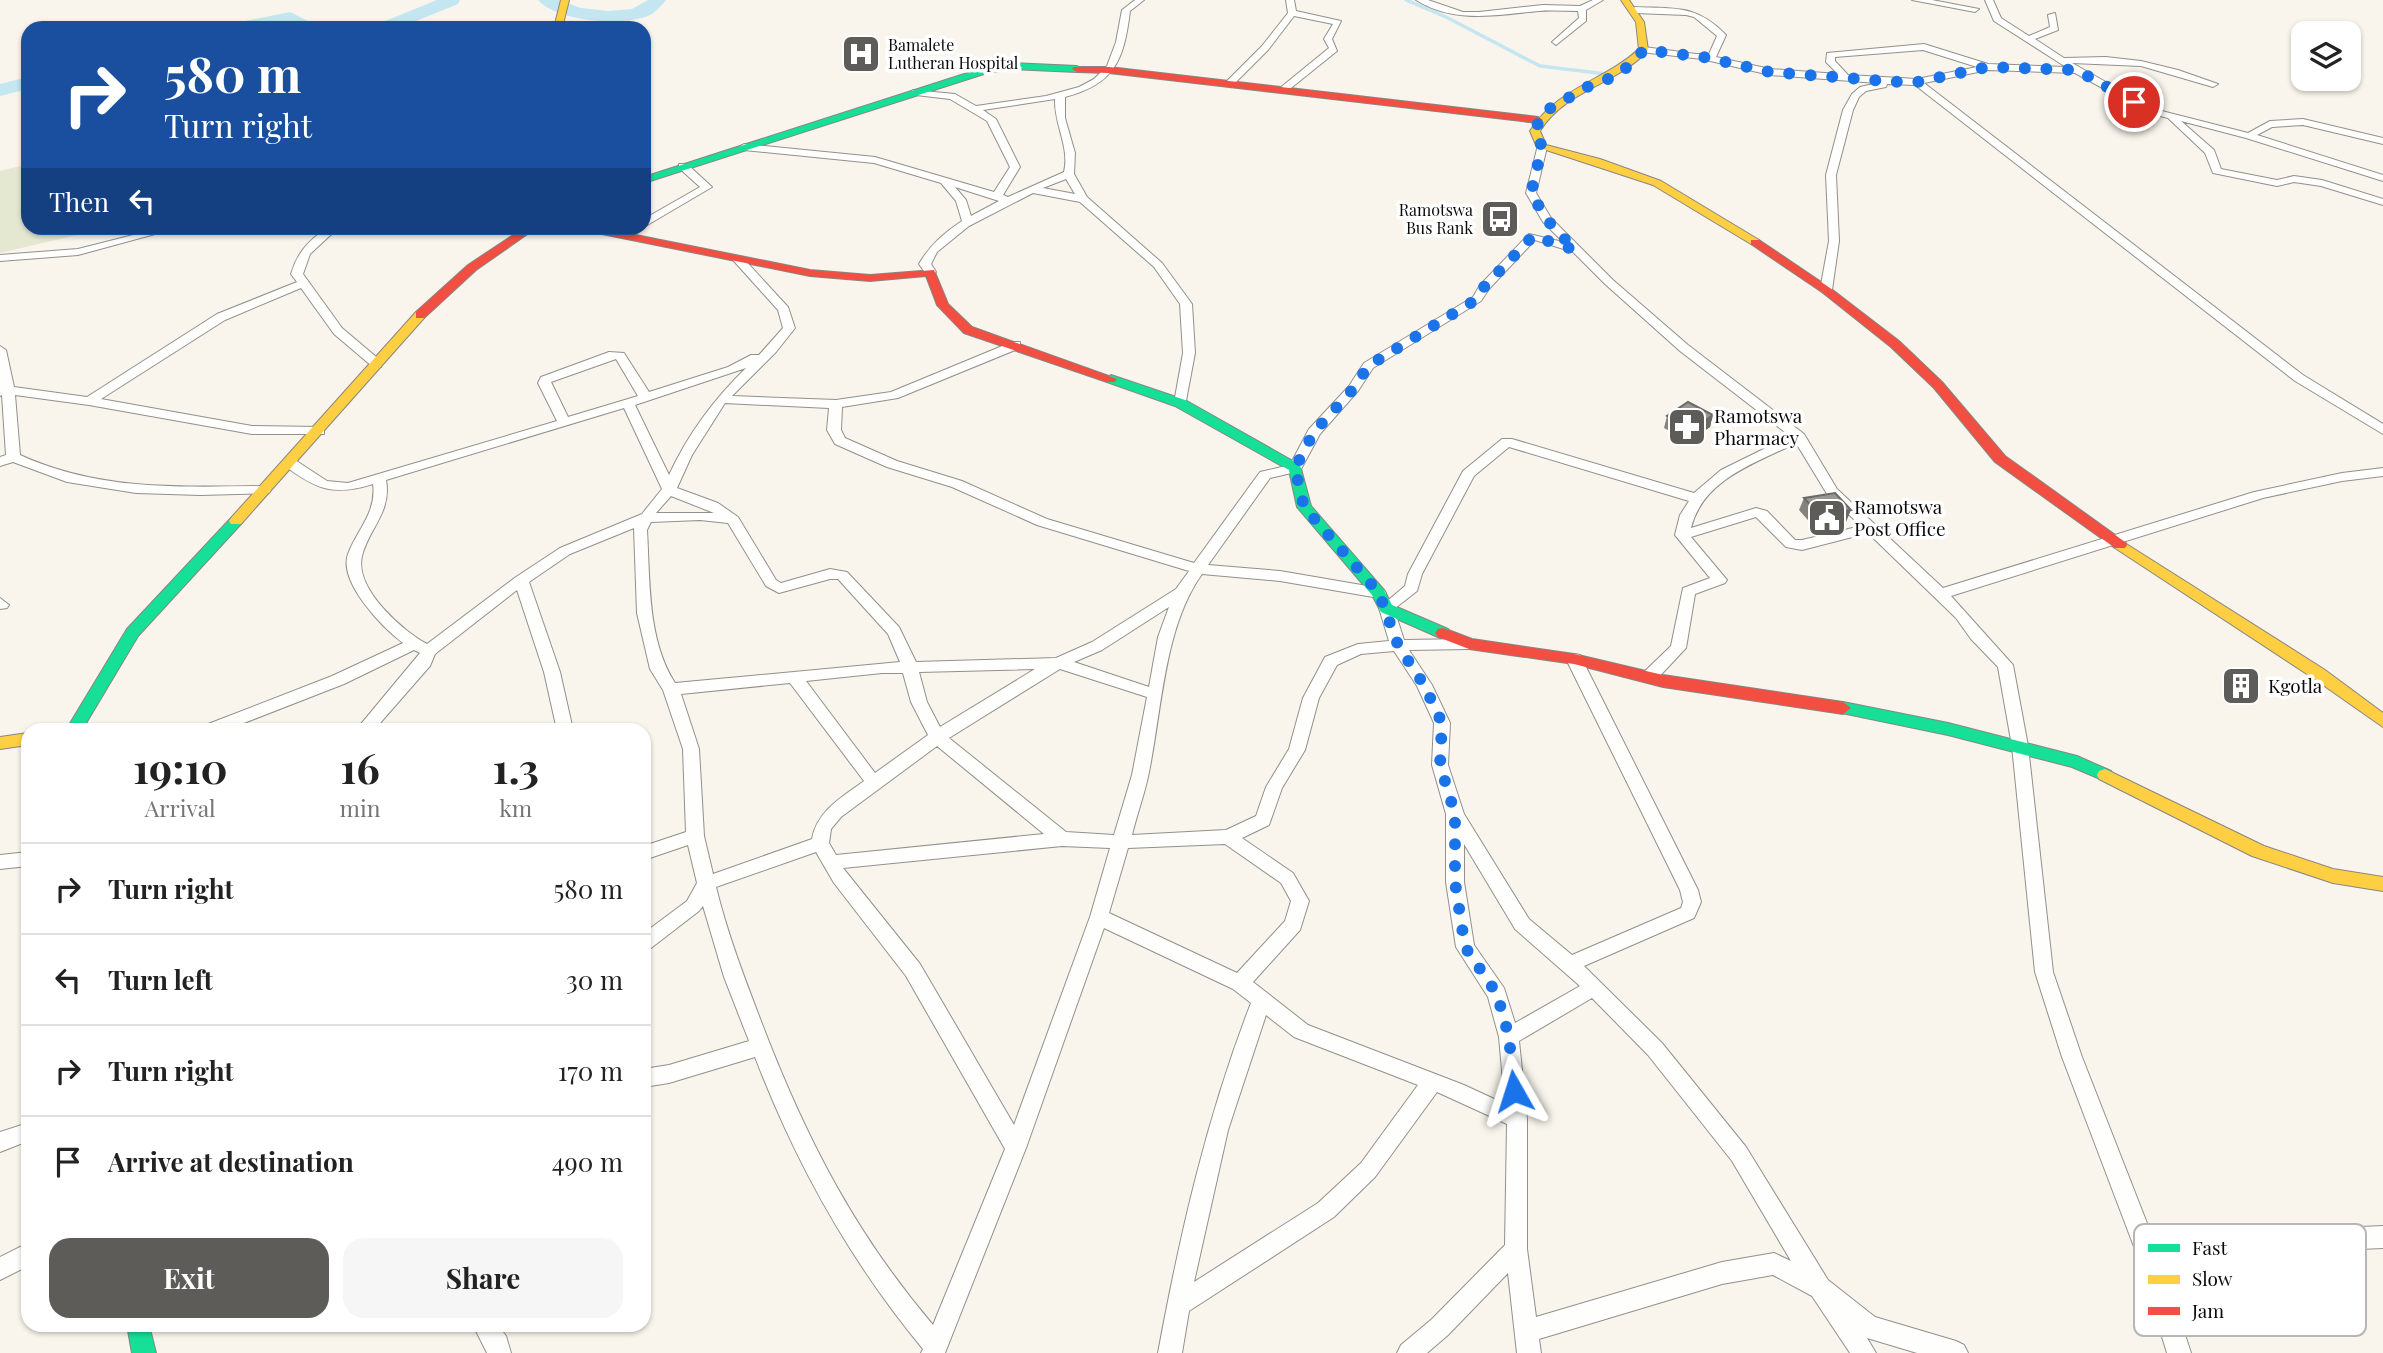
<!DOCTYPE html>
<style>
:root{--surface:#fff;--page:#f6f6f6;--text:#222;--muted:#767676;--line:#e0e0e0;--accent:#5e5c59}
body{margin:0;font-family:"Playfair Display",serif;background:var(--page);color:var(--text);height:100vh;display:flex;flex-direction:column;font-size:26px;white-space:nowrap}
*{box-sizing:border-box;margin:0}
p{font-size:23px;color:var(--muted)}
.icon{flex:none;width:38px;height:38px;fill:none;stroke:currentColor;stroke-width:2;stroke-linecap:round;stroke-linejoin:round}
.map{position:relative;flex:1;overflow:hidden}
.details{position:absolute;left:21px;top:723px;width:630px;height:609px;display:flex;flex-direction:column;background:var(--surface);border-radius:21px;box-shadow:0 2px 5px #0004}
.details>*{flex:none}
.banner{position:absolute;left:21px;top:21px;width:630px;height:214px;border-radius:21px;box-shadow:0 2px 5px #0004;background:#1a4fa0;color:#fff;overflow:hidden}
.fabs{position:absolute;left:2291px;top:21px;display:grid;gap:14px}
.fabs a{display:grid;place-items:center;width:70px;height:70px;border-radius:14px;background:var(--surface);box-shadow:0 2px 5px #0004;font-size:35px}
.pin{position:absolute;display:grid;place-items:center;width:60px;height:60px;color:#fff;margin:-30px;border:4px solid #fff;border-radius:50%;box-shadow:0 2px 7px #0007}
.me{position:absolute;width:77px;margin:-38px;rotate:354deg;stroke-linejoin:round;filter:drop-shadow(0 0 5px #0008)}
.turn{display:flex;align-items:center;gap:24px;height:147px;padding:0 28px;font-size:32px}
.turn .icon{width:91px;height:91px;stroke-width:2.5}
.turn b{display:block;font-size:49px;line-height:60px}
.then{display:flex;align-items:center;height:66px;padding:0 28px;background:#0003;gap:14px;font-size:26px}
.eta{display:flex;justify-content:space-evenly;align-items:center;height:119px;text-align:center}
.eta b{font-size:42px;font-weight:700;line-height:49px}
.button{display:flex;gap:14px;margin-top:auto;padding:14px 28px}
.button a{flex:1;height:80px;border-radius:21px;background:var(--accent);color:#fff;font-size:28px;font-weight:700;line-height:80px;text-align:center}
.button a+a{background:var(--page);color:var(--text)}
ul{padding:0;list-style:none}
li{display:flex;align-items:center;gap:21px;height:91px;padding:0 28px;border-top:2px solid var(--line)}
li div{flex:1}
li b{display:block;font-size:26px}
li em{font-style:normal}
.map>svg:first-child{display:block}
</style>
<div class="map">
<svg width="2383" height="1353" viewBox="0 0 2383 1353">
<rect width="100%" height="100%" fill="#f9f5ec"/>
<path fill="#e5e8d1" d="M28 164V228H107L0 253V171Z"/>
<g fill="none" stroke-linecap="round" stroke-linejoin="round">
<path stroke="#c4e6f1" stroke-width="3.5" d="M1406 0 1446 17 1540 66 1606 74"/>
<g fill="#c4e6f1" fill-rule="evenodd">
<path d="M437 0H460L458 4 399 28H375L378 24Z"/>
<path d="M538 0H559L581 8 608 11 632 9 648 0H666C662 5 656 12 650 15 625 27 557 22 538 0Z"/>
<path d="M290 12 310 22 300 28H274L277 25 261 28H227L230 24Z"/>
<path d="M28 77V89L0 96V84Z"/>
</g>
<defs>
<g id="street">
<path d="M1135 0H1144L1130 11C1124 60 1115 84 1065 97V118L1075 153 1074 174 1087 197 1162 263 1192 304 1195 353 1185 406H1175L1174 403 1183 353 1180 304 1154 267 1080 202 1033 193 969 226 937 252 931 264 936 272 930 275 926 274 919 264C930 245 944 233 962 221L956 201 941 183 874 163 744 150 739 147 744 144 875 157 994 192 1010 167 987 121 950 99 916 95 911 92 913 90 955 94 976 106 1046 96 1079 87 1094 79 1107 66 1116 42 1122 10ZM1055 99C1054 125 1070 147 1064 172L1008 197 1003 195 1020 167 996 119 983 110ZM1066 179 1075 194 1043 188ZM955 187 999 201 971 216 966 200Z"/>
<path d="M1286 0H1294L1296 11 1341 21 1332 39 1337 51 1286 92H1280V88L1329 48 1324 39 1333 24 1294 16 1268 50 1232 86H1226V82L1262 46 1288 13Z"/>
<path d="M1416 0H1428L1463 12H1479L1543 5 1580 6 1593 0H1603L1586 10V21L1556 45 1552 42 1579 18 1578 11C1565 11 1552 10 1539 11 1497 15 1454 24 1416 0Z"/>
<path d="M1912 0H1932L1979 9 1975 12Z"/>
<path d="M1985 0H1993L2001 18 2029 36 2050 27 2048 15 2055 13 2058 30 2035 39 2064 58 2106 57 2141 61 2178 70 2218 84 2213 87 2141 66 2072 63 2154 109 2248 133 2270 121 2303 119 2383 138V144L2303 125 2272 127 2257 135 2383 175V181L2246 138 2181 121 2214 150 2221 169 2277 180 2294 176 2322 180 2383 199V205L2321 186 2294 182 2277 186 2213 173 2205 153 2168 118 2148 113 2075 73 1988 70 1924 83 2303 375 2383 424V434L2295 381 1915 85 1887 84 1886 87 1866 91 1859 97 1853 110 1836 175 1839 241 1832 290 1822 292 1820 290 1829 241 1826 175 1843 110 1852 94 1860 87 1878 83 1770 75 1702 59 1641 52V48L1644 47 1696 54H1709L1717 36 1694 17 1686 15 1635 13 1631 10 1635 7C1675 9 1696 4 1726 35L1716 57 1770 69 1838 74 1826 62 1827 53 1924 44 1988 64 2066 67 1994 21ZM1923 50 1977 67 1917 79 1848 75 1835 61V57Z"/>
<path d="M1538 145 1547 147 1536 193 1551 218 1613 280 1688 345 1804 434 1837 489 1943 588 2254 492 2342 473 2383 468V476L2342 481 2263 498 1951 596 2013 665 2028 746 2053 972 2082 1057 2154 1241 2242 1232 2383 1226V1248L2242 1254 2161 1261 2191 1353H2167L2136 1252 2062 1057 2035 972 2012 746 1998 667 1971 639 1956 618 1868 533 1802 550 1786 547 1756 517 1691 537 1727 580 1725 583 1695 594 1686 648 1655 681H1643L1641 677 1643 673 1671 646 1683 588 1710 578 1675 535 1680 515 1689 501 1509 447 1474 476 1422 574 1417 591 1394 609 1404 640 1469 639 1477 644 1469 649 1409 650 1432 685 1450 723 1448 765 1464 814 1529 919 1572 955 1681 908 1683 902 1680 890 1566 659 1574 654 1580 655 1698 890 1701 902 1694 918 1584 966 1662 1043 1746 1147 1828 1280 1875 1317 1956 1341 1964 1345 1968 1353H1917L1867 1338 1876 1353H1850L1812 1296 1773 1275 1722 1284 1539 1339 1541 1353H1517L1508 1273 1448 1335 1427 1353H1397L1401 1345 1432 1319 1505 1245 1507 1124 1437 1092 1375 1177 1334 1217 1189 1311 1182 1353H1158C1180 1234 1207 1116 1251 1003L1233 989 1104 928 1026 1148 945 1353H921L923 1349C850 1261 796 1164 755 1057L669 1083 644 1087V1069L669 1065 749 1041 724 977 703 906 699 911 651 948 644 951V933L687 901 697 883 688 845 644 860V846L686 832 683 749 663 690 650 669 637 613 634 528 570 554 529 582 560 672 573 730H557L544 672 517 590 435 654 430 666 374 730H356L420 653 414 650 344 684 226 730H201L203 726 332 676 403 643C383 628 338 582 348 554 357 530 377 512 373 484 334 496 317 490 285 466V460H295L327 481 348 483 557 421 538 383 541 377 609 352 624 353 649 392 728 367 751 355H759L783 328 778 310 733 260 739 257 743 258 788 307 795 328 776 352 732 396 836 400 891 392 1012 342H1020V348L898 398 842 407 841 430 845 438 897 461 962 481 1047 519 1194 563 1260 472 1290 465 1309 429 1349 386 1364 363 1473 297 1480 285 1529 234 1563 242 1543 222 1526 193ZM1535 240 1573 252 1605 284 1680 351 1790 436 1721 470 1694 493 1512 439H1502L1463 471 1408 574 1405 586 1379 608 1389 641 1358 644 1325 657 1303 698 1289 749 1266 787 1256 816 1226 830 1132 835C1137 814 1145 793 1149 772 1162 709 1164 627 1202 574L1280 581 1379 598 1384 596 1386 593 1384 590 1379 588 1280 571 1208 565 1270 478 1300 471 1320 434 1358 391 1373 368 1481 301 1489 289ZM616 359 638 396 568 417 551 382ZM746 368C714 399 688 434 669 475L635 405ZM725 403 829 408 827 430 835 444 887 467 952 487 1037 525 1189 571 1176 589 1092 642 1056 658 916 662 899 627 847 572 830 569 781 583 776 580 738 517 718 503 677 488 692 455ZM624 408 662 489 642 514 560 548 516 577 427 644C403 631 354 589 362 556 369 528 392 512 386 480ZM1796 443 1827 494 1861 526 1802 540H1795L1767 511 1756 508 1691 528C1703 479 1756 463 1796 443ZM671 496 714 513H656ZM700 520 728 523 766 586 779 593 830 579H838L888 634 900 662 675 683C647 640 650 579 647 530L651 522ZM1169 607 1158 637 1149 687 1074 662 1102 650ZM1394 651 1417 686 1434 723 1432 765 1446 814V882L1456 947 1488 997 1499 1037 1505 1104 1464 1085 1308 1025 1253 982 1300 930 1309 901 1293 873 1242 838 1269 825 1282 788 1305 750 1319 698 1337 665 1361 654ZM1035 669 940 727 927 702 919 672ZM1060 669 1147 697 1132 775 1114 835 1066 832 949 738ZM882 673H903L911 702 928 735 875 773 806 681ZM790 683 864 781C842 797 817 811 812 839L713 874 704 836 699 749 681 694ZM937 746 1044 834 836 855 829 843 831 829 841 817ZM1225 844 1281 883 1291 901 1285 921 1237 973 1109 913 1128 848ZM1464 844 1515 929 1580 986 1515 1023 1504 988 1474 945 1464 882ZM1062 846 1110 848 1090 917 1014 1125 920 964 843 868ZM816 852 834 883 906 976 1005 1149 933 1325C855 1233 807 1140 764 1029 746 982 728 936 716 887ZM1592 998 1648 1055 1732 1161 1791 1261 1774 1253 1722 1262 1536 1317 1527 1249V1119L1519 1041ZM1266 1015 1294 1037 1418 1085 1361 1163 1318 1203 1194 1282 1228 1130Z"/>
<path d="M679 164H687L712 187 644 227V219L700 187 679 168Z"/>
<path d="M161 228H177L78 255 0 261V255L78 249Z"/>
<path d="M327 228H338L310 254 303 274 342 328 381 361V367H373L334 334 301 288 225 320 101 399 252 426 319 427 324 428V434H252L89 405 15 395 20 455C99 491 178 487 264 486L271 490 269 493 200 495 136 493 67 482 13 462 0 466V457L6 455 2 395 0 396V346L6 350 14 387 87 397 217 314 297 282 291 274C297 253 309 240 327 228Z"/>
<path d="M0 598 9 605 7 608 0 609Z"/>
<path d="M28 852V866L0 869V855Z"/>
<path d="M28 1123V1141L0 1152V1132Z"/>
<path d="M28 1243V1266L0 1280V1257Z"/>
<path d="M473 1325H498L506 1336 511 1353H487Z"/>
</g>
<g id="fast">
<path d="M1013 63 1077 66 1082 69 1077 72 1013 69 987 73 644 183V177L983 68Z"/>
<path d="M1111 375 1185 400 1300 465 1311 506 1384 590 1392 605 1448 629 1451 633 1448 637H1438L1381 612 1372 595 1297 507 1289 470 1175 406 1107 382 1105 379Z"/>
<path d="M236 517 241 518 243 521 241 524 138 636 82 730H66L127 629 231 518Z"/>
<path d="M1843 702 1948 723 2077 756 2111 771 2113 775 2111 779 2105 781 2072 767 1948 735 1837 712 1835 708Z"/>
<path d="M127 1325H149L156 1353H132Z"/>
</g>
<g id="slow">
<path d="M561 0H569L562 28H554Z"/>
<path d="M1621 0H1629L1644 22 1648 50C1617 85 1566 89 1540 131L1546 145 1600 159 1661 181 1759 240V244H1751L1653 185 1537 147 1530 131C1558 87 1603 82 1639 49L1636 22Z"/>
<path d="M420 311 424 312V318L241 524H231L229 521 231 518 416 312Z"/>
<path d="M2120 540 2325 670 2383 713V727L2313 678 2115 548 2113 545Z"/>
<path d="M28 733V745L0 749V737Z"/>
<path d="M2105 769 2264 846 2333 869 2383 877V891L2333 883 2252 856 2099 779 2097 775 2099 771Z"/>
</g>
<g id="jam">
<path d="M1074 67H1109L1538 117 1543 120 1538 123 1109 73 1077 72 1072 69Z"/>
<path d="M524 228H536L476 270 424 318H416V312L468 265Z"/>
<path d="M582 228H601L810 270 870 275 934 270 948 304 972 327 1117 379 1115 382H1107L964 333 937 305 926 276 870 281 810 276 587 231Z"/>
<path d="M1751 240H1759L1830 288 1899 341 1942 382 2005 456 2125 542 2127 545 2125 548H2115L1995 462 1934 388 1891 347 1822 292 1751 244Z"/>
<path d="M1443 628 1472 639 1574 654 1663 675 1843 702 1851 708 1843 714 1663 687 1574 664 1469 649 1438 637 1435 633 1438 629Z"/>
</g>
</defs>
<use href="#street" stroke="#92908c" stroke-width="2"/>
<use href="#fast" stroke="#888682" stroke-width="2"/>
<use href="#slow" stroke="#888682" stroke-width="2"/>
<use href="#jam" stroke="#888682" stroke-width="2"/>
<use href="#street" fill="#fefefc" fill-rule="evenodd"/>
<use href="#fast" fill="#16e098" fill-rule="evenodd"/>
<use href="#slow" fill="#ffcf43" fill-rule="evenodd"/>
<use href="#jam" fill="#f24e42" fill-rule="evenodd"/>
</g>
<g fill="#85837e">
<path d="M1713 415 1710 427 1689 441 1664 428 1667 416Z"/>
<path d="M1804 498 1846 522 1815 528 1799 510Z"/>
<path d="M2230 682 2252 688 2248 694H2236L2225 688Z"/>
</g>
<g fill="#6c6a67">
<path d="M1713 415 1710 427 1689 441 1692 429Z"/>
<path d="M1851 510 1846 522 1815 528 1819 515Z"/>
</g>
<g fill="#9b9893" stroke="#6c6a67" stroke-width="2">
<path d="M1688 402 1713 415 1692 429 1667 416Z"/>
<path d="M1835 493 1851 510 1819 515 1804 498Z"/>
<path d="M2240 672H2246L2257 679 2252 688H2240L2230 682Z"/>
</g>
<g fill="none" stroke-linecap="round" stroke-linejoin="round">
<path stroke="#1a73e8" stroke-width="12" stroke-dasharray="0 21.6" d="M1514 1091 1509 1037 1497 994 1465 947 1455 882V814L1440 765 1442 723 1424 685 1398 645 1379 593 1304 507 1295 468 1314 432 1354 388 1368 366 1477 299 1484 287 1533 236 1575 250 1547 220 1531 193 1542 147 1535 131 1542 113 1589 86 1619 75 1644 50 1703 57 1770 72 1899 82H1917L1988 67 2077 70 2134 102"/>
</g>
<defs>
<symbol id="hospital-square" viewBox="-11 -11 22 22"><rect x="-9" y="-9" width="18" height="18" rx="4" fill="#5e5c59" stroke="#fff"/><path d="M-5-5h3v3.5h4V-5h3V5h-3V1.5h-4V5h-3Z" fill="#fff"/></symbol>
<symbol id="bus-square" viewBox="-11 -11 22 22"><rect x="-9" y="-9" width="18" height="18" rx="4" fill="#5e5c59" stroke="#fff"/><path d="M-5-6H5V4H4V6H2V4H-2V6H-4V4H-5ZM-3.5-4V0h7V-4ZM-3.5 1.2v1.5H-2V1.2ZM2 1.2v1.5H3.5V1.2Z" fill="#fff"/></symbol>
<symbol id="pharmacy-square" viewBox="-11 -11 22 22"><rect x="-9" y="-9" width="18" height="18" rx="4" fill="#5e5c59" stroke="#fff"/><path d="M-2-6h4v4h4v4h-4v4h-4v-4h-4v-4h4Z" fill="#fff"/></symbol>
<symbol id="civic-square" viewBox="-11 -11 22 22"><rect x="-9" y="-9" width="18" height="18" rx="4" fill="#5e5c59" stroke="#fff"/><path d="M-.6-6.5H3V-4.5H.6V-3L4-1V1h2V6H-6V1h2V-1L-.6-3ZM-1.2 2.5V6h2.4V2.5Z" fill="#fff"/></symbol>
<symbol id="building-square" viewBox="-11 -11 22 22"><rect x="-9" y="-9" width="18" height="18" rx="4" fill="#5e5c59" stroke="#fff"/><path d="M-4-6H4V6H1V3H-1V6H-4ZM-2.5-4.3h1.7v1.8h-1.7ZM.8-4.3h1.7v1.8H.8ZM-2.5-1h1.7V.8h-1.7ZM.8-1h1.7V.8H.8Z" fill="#fff"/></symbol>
</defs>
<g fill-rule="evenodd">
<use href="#hospital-square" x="839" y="32" width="44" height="44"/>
<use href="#bus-square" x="1478" y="197" width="44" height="44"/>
<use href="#pharmacy-square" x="1665" y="405" width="44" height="44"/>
<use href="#civic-square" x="1805" y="496" width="44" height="44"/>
<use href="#building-square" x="2219" y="664" width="44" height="44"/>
</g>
<g text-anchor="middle" stroke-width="7" stroke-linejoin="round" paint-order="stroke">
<g font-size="16" fill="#0a0a0a" stroke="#fff" text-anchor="start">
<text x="888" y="51">Bamalete<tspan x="888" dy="18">Lutheran Hospital</tspan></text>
<text x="1473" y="216" text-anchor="end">Ramotswa<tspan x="1473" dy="18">Bus Rank</tspan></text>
</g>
<g font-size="19" fill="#0a0a0a" stroke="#fff" text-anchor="start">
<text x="1714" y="423">Ramotswa<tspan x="1714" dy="22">Pharmacy</tspan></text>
<text x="1854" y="514">Ramotswa<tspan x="1854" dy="22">Post Office</tspan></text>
<text x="2268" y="693">Kgotla</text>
</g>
</g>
<rect x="2134" y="1224" width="232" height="112" rx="10" fill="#fff" stroke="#b6b6b6" stroke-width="2"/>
<rect x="2148" y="1244" width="32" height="8" fill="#16e098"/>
<rect x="2148" y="1275" width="32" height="9" fill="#ffcf43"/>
<rect x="2148" y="1307" width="32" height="8" fill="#f24e42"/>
<g font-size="19" fill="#0a0a0a">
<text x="2192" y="1255">Fast</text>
<text x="2192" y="1286">Slow</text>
<text x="2192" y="1318">Jam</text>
</g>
</svg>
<div class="fabs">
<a><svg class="icon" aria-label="layers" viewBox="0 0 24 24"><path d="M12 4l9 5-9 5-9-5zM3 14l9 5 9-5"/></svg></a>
</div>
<div class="pin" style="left:2134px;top:102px;background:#d93025"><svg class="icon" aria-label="arrive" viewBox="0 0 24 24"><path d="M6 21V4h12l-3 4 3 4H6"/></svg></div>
<svg class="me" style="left:1514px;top:1091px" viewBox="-20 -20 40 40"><path d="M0-17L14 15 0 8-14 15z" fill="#1a73e8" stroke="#fff" stroke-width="4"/></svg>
<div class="banner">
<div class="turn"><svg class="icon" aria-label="right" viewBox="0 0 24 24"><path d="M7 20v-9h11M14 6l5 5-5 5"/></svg><div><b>580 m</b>Turn right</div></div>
<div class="then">Then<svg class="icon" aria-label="left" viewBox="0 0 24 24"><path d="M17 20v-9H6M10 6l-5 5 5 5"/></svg></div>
</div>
<section class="details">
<div class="eta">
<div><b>19:10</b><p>Arrival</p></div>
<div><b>16</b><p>min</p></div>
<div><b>1.3</b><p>km</p></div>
</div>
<ul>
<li><svg class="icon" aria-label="right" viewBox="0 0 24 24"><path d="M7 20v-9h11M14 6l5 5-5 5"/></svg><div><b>Turn right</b></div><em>580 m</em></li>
<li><svg class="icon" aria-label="left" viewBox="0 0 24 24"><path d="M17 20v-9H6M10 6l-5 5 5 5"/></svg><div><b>Turn left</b></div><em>30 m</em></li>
<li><svg class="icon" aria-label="right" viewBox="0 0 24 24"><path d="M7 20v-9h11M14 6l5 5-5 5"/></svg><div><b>Turn right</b></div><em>170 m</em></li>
<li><svg class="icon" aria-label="arrive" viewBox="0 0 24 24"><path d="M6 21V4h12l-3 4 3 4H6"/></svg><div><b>Arrive at destination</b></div><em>490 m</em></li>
</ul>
<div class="button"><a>Exit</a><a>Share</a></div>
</section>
</div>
